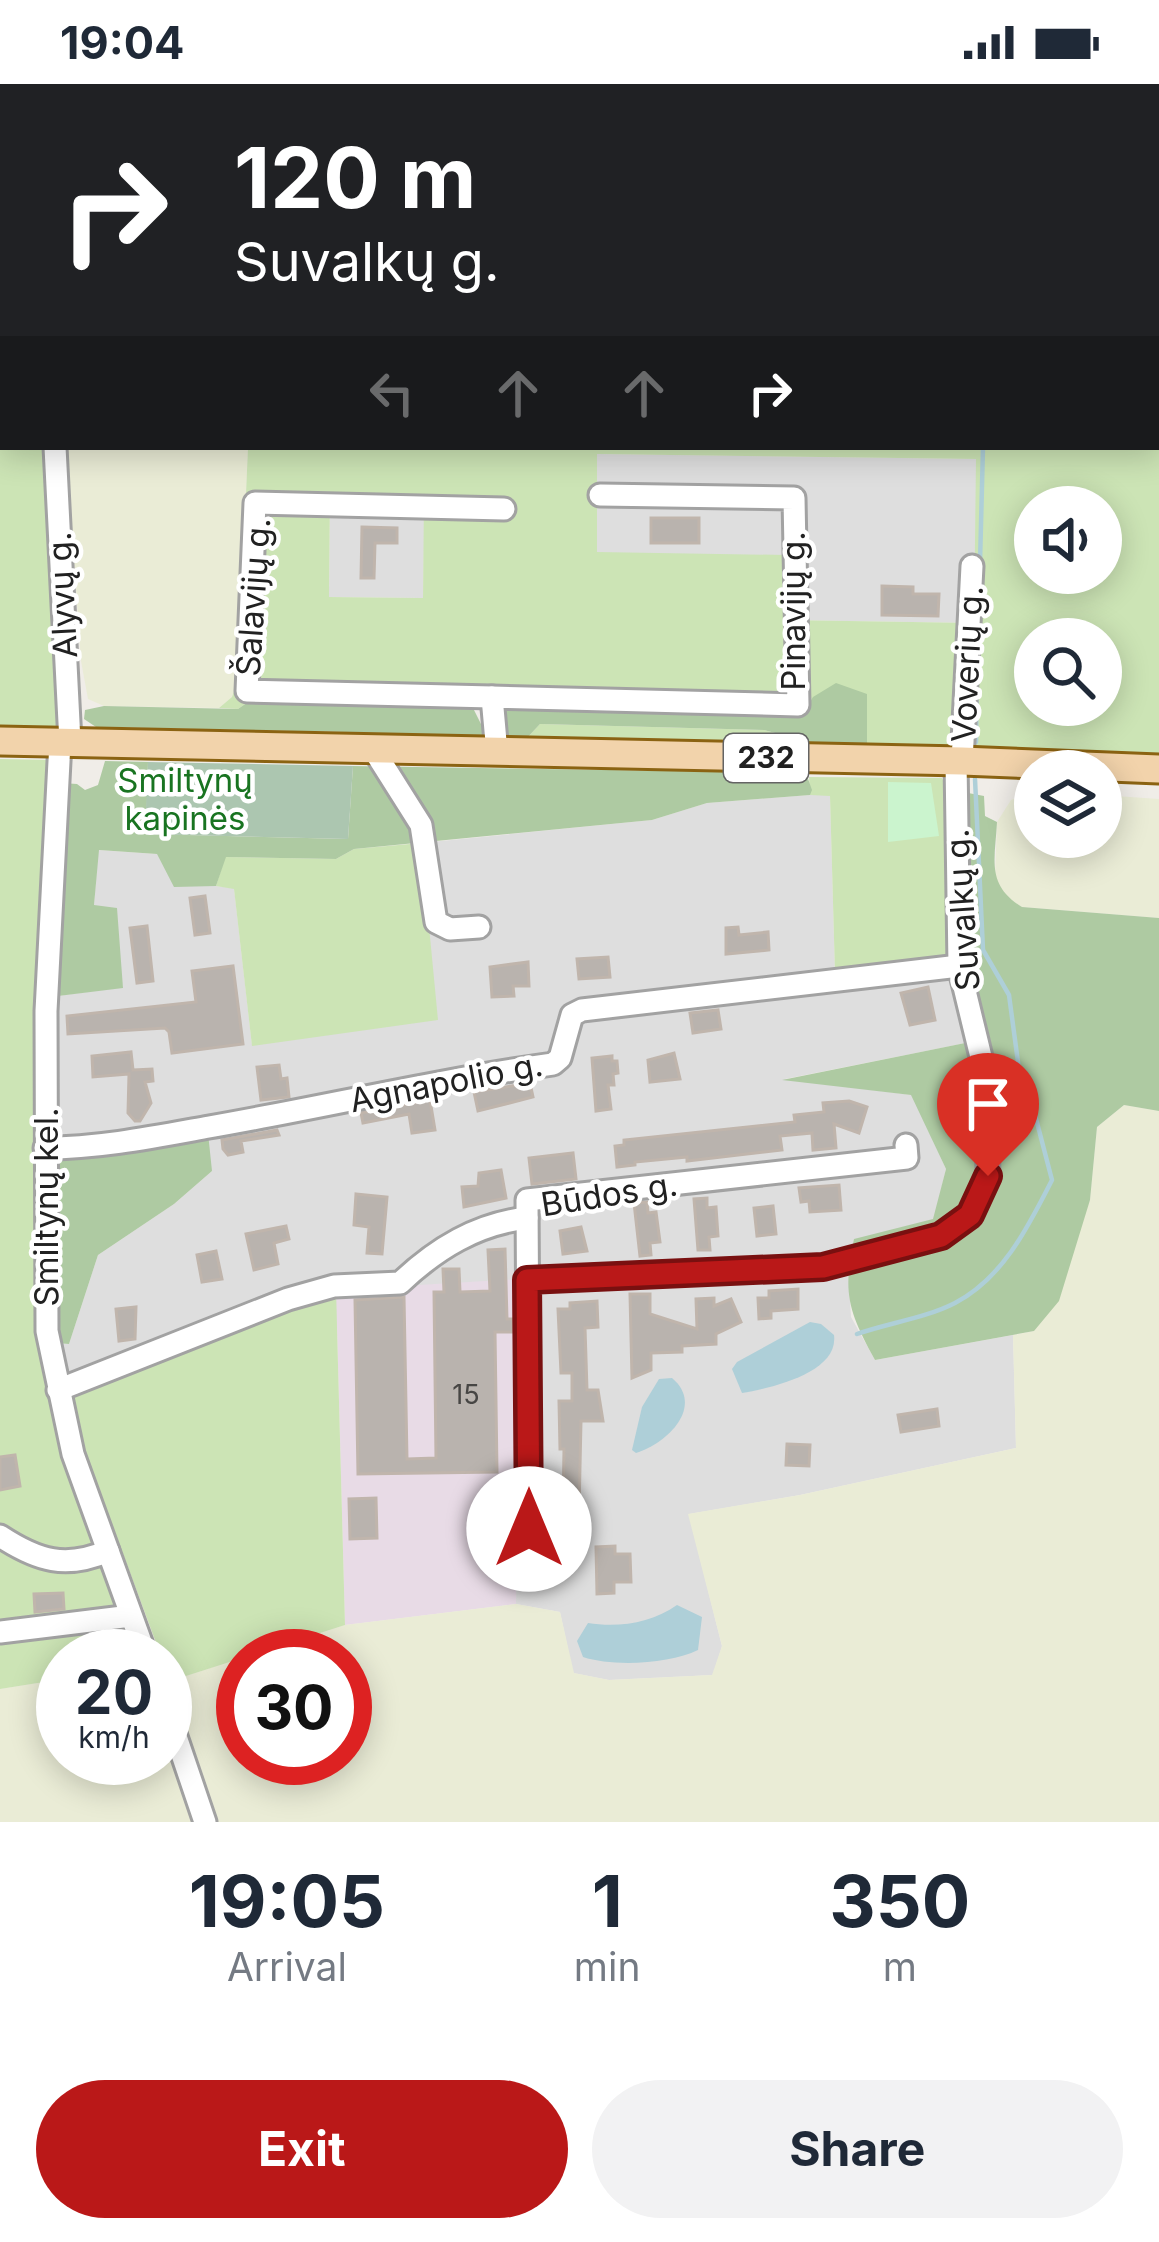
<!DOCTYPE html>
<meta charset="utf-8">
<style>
:root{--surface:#fff;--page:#f2f2f3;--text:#1f2937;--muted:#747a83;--accent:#ba1818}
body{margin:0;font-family:Inter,sans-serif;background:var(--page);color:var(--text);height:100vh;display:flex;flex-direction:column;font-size:45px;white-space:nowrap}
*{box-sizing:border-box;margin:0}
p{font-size:39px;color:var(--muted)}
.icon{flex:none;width:66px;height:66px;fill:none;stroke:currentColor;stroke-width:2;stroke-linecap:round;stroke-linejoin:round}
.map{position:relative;height:1738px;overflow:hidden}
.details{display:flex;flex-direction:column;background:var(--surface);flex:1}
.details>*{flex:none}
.banner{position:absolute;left:0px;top:0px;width:1161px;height:366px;box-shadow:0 6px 30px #0003;background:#202124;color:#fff;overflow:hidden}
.controls{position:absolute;left:1014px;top:402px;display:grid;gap:24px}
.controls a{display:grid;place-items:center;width:108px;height:108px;border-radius:50%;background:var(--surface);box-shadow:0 6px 30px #0003;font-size:60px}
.speed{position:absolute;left:36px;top:1545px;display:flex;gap:24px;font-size:60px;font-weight:700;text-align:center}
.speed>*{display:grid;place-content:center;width:156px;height:156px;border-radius:50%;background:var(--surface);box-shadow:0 6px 30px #0003;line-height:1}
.speed small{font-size:30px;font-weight:400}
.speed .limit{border:18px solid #d22;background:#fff;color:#111}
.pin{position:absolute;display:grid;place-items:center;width:102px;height:102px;color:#fff;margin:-123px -51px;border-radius:50% 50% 50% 0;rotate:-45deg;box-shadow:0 0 12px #0007}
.pin .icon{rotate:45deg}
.me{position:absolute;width:132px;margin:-66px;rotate:0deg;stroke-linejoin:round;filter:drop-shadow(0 0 9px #0008)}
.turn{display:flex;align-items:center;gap:42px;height:252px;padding:0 36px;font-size:54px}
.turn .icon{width:156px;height:156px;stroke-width:2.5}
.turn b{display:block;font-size:84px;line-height:102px}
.lanes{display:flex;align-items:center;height:114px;padding:0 36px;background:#0003;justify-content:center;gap:60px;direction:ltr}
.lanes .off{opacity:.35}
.eta{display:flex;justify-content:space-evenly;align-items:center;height:204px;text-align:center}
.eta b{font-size:72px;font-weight:700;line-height:84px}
.button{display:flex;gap:24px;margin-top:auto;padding:24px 36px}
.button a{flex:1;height:138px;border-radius:72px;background:var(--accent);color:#fff;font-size:48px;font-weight:700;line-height:138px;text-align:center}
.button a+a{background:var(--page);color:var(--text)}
.status{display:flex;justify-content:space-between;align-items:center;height:84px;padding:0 60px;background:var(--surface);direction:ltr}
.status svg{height:33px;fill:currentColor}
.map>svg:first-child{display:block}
</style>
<div class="status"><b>19:04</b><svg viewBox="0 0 49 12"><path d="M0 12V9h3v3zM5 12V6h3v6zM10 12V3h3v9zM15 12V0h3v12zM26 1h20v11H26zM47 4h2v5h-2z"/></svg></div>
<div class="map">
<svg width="1159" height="1738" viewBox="0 0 1159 1738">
<rect width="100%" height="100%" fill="#f0ede8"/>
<g fill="#dedede">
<path d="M597 370 977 375 974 539 785 536 786 472 596 469Z"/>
<path d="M330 409 425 411 423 514 329 513Z"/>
<path d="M810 711H830L835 890 967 877 986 955 785 995 912 1011 946 1085 934 1135 848 1183 851 1233 875 1276 1013 1251 1016 1364 800 1411 689 1430 722 1562 713 1591 609 1596 573 1589 560 1528 516 1520 518 1195 65 1314 55 1259 69 1260 98 1171 174 1120 212 1087 48 1072 50 913 123 903 94 821 98 766 157 770 216 802 234 804 252 961 421 759 652 736 707 719Z"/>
</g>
<path fill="#e8dbe6" d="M519 1195 516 1520 345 1541 336 1206Z"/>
<g fill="#eaecd6">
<path d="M165 0H559L158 3Z"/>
<path d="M66 363H248L238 596 232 613 219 624 104 622 88 615 81 577Z"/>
<path d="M1035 707V753H1101V711L1159 715V834L1022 823 1005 813 995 794 997 738 1011 716Z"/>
<path d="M1124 1021 1159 1027V1738H0V1605L63 1595V1674H165L166 1583 186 1592 243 1573V1674H345V1572H247L345 1541 516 1520 560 1528 574 1589 609 1596 712 1591 722 1562 688 1430 800 1411 1016 1364 1013 1251 1034 1247 1090 1116 1097 1043Z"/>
</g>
<g fill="#cce4b5" fill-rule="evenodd">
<path d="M0 109H3V363H50L65 632 58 647 0 649Z"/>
<path d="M1159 160V677L867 663 805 628 248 618 238 625 219 624 232 613 238 596 248 363H1158ZM597 370 976 375 974 539 786 536V471L597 468ZM330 410 424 411 423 514 329 513ZM1035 423H1101V489H1035ZM1035 555H1101V621H1035Z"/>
<path d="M540 640 764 646 823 662 526 655Z"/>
<path d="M0 675 52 676 42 1274 63 1369 134 1567 132 1572H63V1595L0 1605Z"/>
<path d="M809 693 942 694 948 707 952 879 835 890 830 712 810 711Z"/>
<path d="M421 759 438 936 252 962 234 805 216 802 225 773 336 775 354 765Z"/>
<path d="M336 1206 345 1541 186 1592 166 1583 165 1572H161L65 1314Z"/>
</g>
<g fill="#aecaa2">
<path d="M836 599 867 610V663L823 662 764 646 540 640 526 655H514L504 648V624L804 628 813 613Z"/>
<path d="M248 618 473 624 486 650 483 660 364 655 346 648 96 643 84 635 85 626 104 622 238 625Z"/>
<path d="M105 677 148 678 146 750 348 755 353 682 806 689 812 706 810 711 707 719 652 736 354 765 336 775 226 773 216 802 174 803 157 770 99 766 94 821 117 824 123 904 50 913 62 699 77 700 85 706 98 701Z"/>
<path d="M963 708 984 712 985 732 997 738C995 776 986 801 1022 823L1159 834V1027L1124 1021 1097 1043 1090 1116 1059 1217 1034 1247 875 1276C849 1228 842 1210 854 1155L933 1135 946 1085 911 1011 782 996 985 955 967 882Z"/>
<path d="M208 1049 212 1087 174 1120 98 1171 69 1260 55 1259 48 1072Z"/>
</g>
<path fill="#acc6b0" d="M148 678 353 682 348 755 145 750Z"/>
<path fill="#cbf4ce" d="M888 698 931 699 939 752 888 758Z"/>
<g fill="#aecfd8">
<path d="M810 1238 821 1240 834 1251C839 1289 770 1304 742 1309L732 1285 737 1278Z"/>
<path d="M672 1294C705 1322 668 1359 636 1369L632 1366 642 1323 659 1295Z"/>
<path d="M677 1521 702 1533 698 1566C670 1580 613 1583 583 1573L577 1557 588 1539C618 1544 652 1539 677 1521Z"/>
</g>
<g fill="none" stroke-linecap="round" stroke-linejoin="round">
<g stroke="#aecfd8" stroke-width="4.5">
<path d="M621 0 625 3"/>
<path d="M980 479 983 363"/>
<path d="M976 658 977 580"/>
<path d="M857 1250C888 1239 926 1234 955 1219 1003 1194 1028 1143 1052 1096L1034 1027 1020 993 1009 911 983 866 975 695"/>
</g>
</g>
<g fill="#b9b3ae" stroke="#c0b5ac" stroke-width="3">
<rect x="651" y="434" width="48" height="25"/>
<path d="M362 443 397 444V459H375L374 494H361Z"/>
<path d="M882 502 913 503V510H939L938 532 882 531Z"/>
<path d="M205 812 210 849 195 851 190 814Z"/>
<path d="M147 842 153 897 137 899 130 844Z"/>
<path d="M738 843 739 851 768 848 769 866 726 870V844Z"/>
<path d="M608 873 610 893 579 895 577 875Z"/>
<path d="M528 878 529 902H513L514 912 492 913 490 883Z"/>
<path d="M233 882 243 960 172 969 169 948 165 944 68 950 67 932 196 918 192 887Z"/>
<path d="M928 903 935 936 910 941 901 909Z"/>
<path d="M718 926 721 945 693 949 690 929Z"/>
<path d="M131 968 133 986 152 985 153 997 145 998 151 1019 140 1037H135L128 1029 129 990 93 993 92 972Z"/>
<path d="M674 969 680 995 650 998 648 976Z"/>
<path d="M612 972V977H617L618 989 613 990 614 1001H608L611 1025 596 1027 592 974Z"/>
<path d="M279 981 281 995 287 994 289 1013 261 1016 257 983Z"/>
<path d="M530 999 533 1013 478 1027 474 1008Z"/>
<path d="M430 1016 435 1046 412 1049 409 1030 363 1039 361 1029Z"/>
<path d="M849 1017 867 1023 859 1049 834 1040 836 1064 813 1066 812 1049 780 1052 782 1066 687 1077V1073L635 1078V1081L617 1083 615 1062 624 1061V1056L795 1038 794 1031 824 1028 823 1019Z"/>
<path d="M277 1046 279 1051 241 1057 243 1068 228 1071 223 1065 222 1056Z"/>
<path d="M573 1069 576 1095 532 1100 529 1074Z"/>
<path d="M501 1086 506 1114 464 1123 462 1103 478 1102 479 1089Z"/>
<path d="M839 1101 841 1126 810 1128 809 1117 801 1118 799 1104Z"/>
<path d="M356 1110 387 1113 382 1170 367 1169 369 1143 354 1141Z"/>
<path d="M707 1114V1124L716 1123 718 1152 709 1153 710 1166H698L694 1115Z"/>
<path d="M647 1118 648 1129 656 1128 660 1158 650 1159 651 1171 640 1172 634 1119Z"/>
<path d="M773 1122 776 1150 757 1152 754 1124Z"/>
<path d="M286 1142 289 1155 274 1159 278 1180 254 1186 246 1150Z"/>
<path d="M581 1143 587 1167 563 1170 560 1147Z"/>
<path d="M505 1165 507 1235H513V1248H495L497 1388 358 1390 355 1216 404 1213 407 1375 436 1374 434 1208H444L443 1185H459L460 1208 490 1207 488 1166Z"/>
<path d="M216 1167 222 1195 202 1198 197 1171Z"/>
<path d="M798 1205V1225L771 1227V1234L759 1235 758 1214H769V1207Z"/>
<path d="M630 1210H650V1230L697 1245 696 1215 714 1214V1222L731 1215 741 1238 716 1250V1260L682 1262V1268L651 1269V1286L632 1294Z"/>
<path d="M597 1217 598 1243 585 1244 587 1306H598L603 1337H581L579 1427 563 1426 564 1365H560L559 1317H572V1289H561L558 1225H570V1219Z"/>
<path d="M136 1223 135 1255 119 1257 116 1225Z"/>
<path d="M937 1325 939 1342 901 1348 898 1331Z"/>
<path d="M787 1360 810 1361 809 1382 786 1381Z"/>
<path d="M15 1371 20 1402 0 1406V1373Z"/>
<path d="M376 1414 377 1454 350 1455 349 1415Z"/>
<path d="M615 1462V1470H630L631 1498H614V1509L597 1510 596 1463Z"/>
<path d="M63 1509 64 1525 35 1528 34 1510Z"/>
</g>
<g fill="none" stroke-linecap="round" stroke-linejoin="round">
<defs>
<g id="minor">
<path d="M35 0V3"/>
<path d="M55 363 70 658"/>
<path d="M492 613 247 607 255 419 504 425"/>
<path d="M60 658 46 927 47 1247 73 1370 146 1572"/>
<path d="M373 665 421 741 436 838 450 845 479 843"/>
<path d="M497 669 492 613 798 621 794 414 600 411"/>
<path d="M962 677 972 482"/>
<path d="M45 1064C100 1064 154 1053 209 1043 324 1023 437 996 553 980L560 974 572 931 582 926 959 882"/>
<path d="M527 1196 823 1183 941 1152 970 1131 988 1092 987 1041 981 973 959 882 956 677"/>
<path d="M58 1306 288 1215 334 1202 400 1199C437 1164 477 1140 527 1134"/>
<path d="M529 1445 527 1116 907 1074 906 1061"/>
<path d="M0 1452C38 1477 66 1485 108 1467"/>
<path d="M0 1548 131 1532"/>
<path d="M165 1620 205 1738"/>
</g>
<path id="major" d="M0 657 962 677 1159 685"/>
</defs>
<use href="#minor" stroke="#a2a2a2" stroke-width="27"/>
<use href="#major" stroke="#8b6312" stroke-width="33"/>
<use href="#minor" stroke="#fff" stroke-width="21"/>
<use href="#major" stroke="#f2d3ab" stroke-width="27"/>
</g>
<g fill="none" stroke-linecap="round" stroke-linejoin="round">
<defs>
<path id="route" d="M529 1445 527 1196 823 1183 941 1152 970 1131 988 1092"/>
</defs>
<use href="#route" stroke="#791010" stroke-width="30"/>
<use href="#route" stroke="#ba1818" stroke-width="21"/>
</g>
<g text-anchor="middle" stroke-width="9" stroke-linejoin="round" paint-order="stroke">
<g font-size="27" fill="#474644">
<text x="466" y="1320">15</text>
</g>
<rect fill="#fff" stroke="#646464" stroke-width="3" x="724" y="650" width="84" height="48" rx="9"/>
<g font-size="30" font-weight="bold" fill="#212121">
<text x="766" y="684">232</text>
</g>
<g font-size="33" fill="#212121" stroke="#fff">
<text transform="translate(62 511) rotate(-93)" y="12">Alyvų g.</text>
<text transform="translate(253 513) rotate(-86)" y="12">Šalavijų g.</text>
<text transform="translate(793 527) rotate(-90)" y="12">Pinavijų g.</text>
<text transform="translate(967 580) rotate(-87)" y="12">Voverių g.</text>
<text transform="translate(962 826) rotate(-94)" y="12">Suvalkų g.</text>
<text transform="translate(446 998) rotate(-11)" y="12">Agnapolio g.</text>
<text transform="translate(609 1110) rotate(-9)" y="12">Būdos g.</text>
<text transform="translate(46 1123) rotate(-90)" y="12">Smiltynų kel.</text>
</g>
<g font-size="33" fill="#197421" stroke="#fff">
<text x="185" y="708">Smiltynų<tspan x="185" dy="38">kapinės</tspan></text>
</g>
</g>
</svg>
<div class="controls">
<a><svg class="icon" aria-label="sound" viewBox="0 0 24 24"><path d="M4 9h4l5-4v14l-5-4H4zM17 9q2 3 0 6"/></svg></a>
<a><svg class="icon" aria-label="search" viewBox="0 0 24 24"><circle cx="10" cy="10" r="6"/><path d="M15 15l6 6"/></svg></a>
<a><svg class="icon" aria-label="layers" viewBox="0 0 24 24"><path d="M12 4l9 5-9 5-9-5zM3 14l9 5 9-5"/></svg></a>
</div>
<div class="speed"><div>20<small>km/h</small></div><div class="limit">30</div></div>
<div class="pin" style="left:988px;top:1092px;background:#d93025"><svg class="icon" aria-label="arrive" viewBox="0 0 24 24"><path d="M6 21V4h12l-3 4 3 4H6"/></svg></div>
<svg class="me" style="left:529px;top:1445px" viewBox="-20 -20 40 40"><circle r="19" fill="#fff"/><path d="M0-13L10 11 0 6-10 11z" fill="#ba1818"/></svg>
<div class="banner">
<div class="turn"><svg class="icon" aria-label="right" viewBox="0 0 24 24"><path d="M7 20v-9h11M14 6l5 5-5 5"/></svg><div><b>120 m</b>Suvalkų g.</div></div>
<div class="lanes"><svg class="icon off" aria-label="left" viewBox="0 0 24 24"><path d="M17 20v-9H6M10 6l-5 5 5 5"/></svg><svg class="icon off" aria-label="ahead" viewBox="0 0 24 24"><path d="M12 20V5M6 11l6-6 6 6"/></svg><svg class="icon off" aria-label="ahead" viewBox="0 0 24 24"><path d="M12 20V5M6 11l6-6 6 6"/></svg><svg class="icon" aria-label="right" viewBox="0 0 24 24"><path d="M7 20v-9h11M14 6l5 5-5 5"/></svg></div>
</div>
</div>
<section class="details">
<div class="eta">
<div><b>19:05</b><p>Arrival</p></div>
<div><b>1</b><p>min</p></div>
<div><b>350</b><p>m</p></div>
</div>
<div class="button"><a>Exit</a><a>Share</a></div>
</section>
